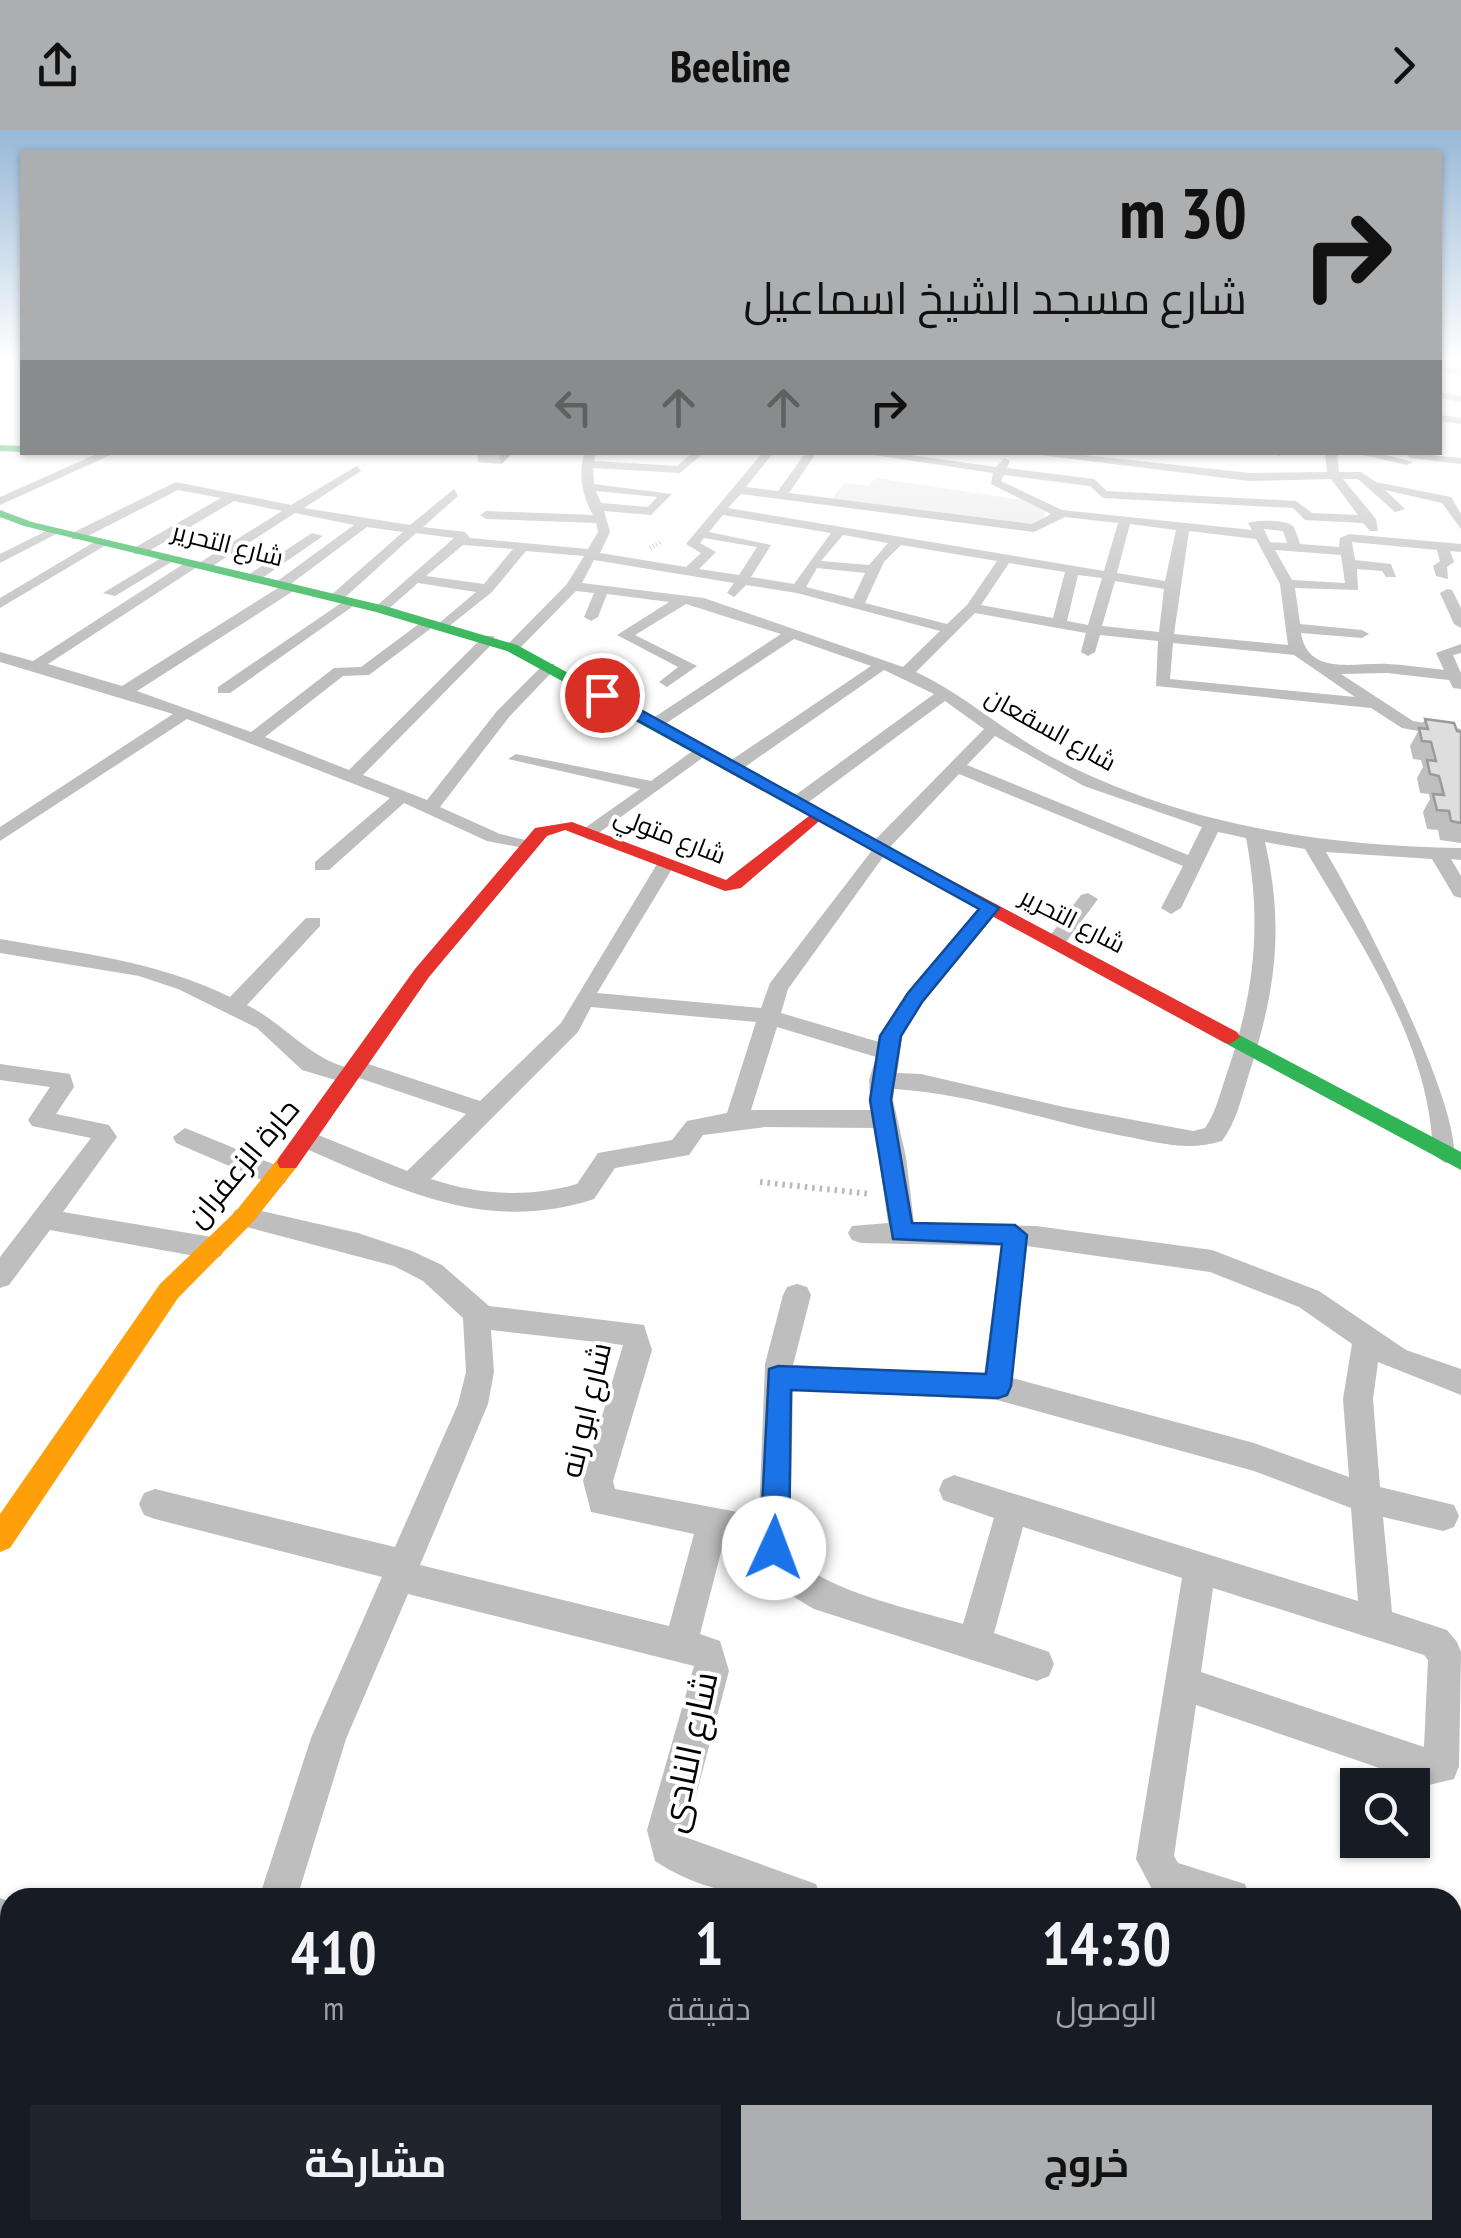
<!DOCTYPE html>
<html lang="ar">
<meta charset="utf-8">
<style>
:root{--surface:#171b24;--page:#20242c;--text:#f1f3f6;--muted:#9ea1a6;--accent:#adaeaf}
body{margin:0;font-family:"PT Sans Narrow",Cairo,sans-serif;background:var(--page);color:var(--text);direction:rtl;height:100vh;display:flex;flex-direction:column;font-size:38px;white-space:nowrap}
*{box-sizing:border-box;margin:0}
p{font-size:32px;color:var(--muted)}
.icon{flex:none;width:55px;height:55px;fill:none;stroke:currentColor;stroke-width:2;stroke-linecap:round;stroke-linejoin:round}
.map{position:relative;flex:1;overflow:hidden;direction:ltr}
.panel{position:absolute;left:0px;top:1758px;width:1462px;height:352px;display:flex;flex-direction:column;background:var(--surface);border-radius:30px 30px 0 0;box-shadow:0 2px 8px #0004;direction:rtl}
.panel>*{flex:none}
.banner{position:absolute;left:20px;top:20px;width:1422px;height:305px;border-radius:0px;box-shadow:0 2px 8px #0004;direction:rtl;background:#adaeaf;color:#111;overflow:hidden}
.fabs{position:absolute;left:1340px;top:1638px;display:grid;gap:20px}
.fabs a{display:grid;place-items:center;width:90px;height:90px;border-radius:0px;background:var(--surface);box-shadow:0 2px 8px #0004;font-size:50px}
.pin{position:absolute;display:grid;place-items:center;width:85px;height:85px;color:#fff;margin:-42px;border:5px solid #fff;border-radius:50%;box-shadow:0 2px 10px #0007}
.me{position:absolute;width:110px;margin:-55px;rotate:2deg;stroke-linejoin:round;filter:drop-shadow(0 0 8px #0008)}
.turn{display:flex;align-items:center;gap:35px;height:210px;padding:0 30px;font-size:45px}
.turn .icon{width:130px;height:130px;stroke-width:2.5}
.turn b{display:block;font-size:70px;line-height:85px}
.lanes{display:flex;align-items:center;height:95px;padding:0 30px;background:#0003;justify-content:center;gap:50px;direction:ltr}
.lanes .off{opacity:.35}
.eta{display:flex;justify-content:space-evenly;align-items:center;height:170px;text-align:center}
.eta b{font-size:60px;font-weight:700;line-height:70px}
.button{display:flex;gap:20px;margin-top:auto;padding:20px 30px}
.button a{flex:1;height:115px;border-radius:0px;background:var(--accent);color:#111;font-size:40px;font-weight:700;line-height:115px;text-align:center}
.button a+a{background:var(--page);color:var(--text)}
header{display:flex;justify-content:space-between;align-items:center;height:130px;padding:0 30px;background:var(--accent);color:#111;font-size:45px;font-weight:700}
.map>svg:first-child{display:block}
</style>
<header><svg class="icon" aria-label="forward" viewBox="0 0 24 24"><path d="M9 5l7 7-7 7"/></svg>Beeline<svg class="icon" aria-label="share" viewBox="0 0 24 24"><path d="M12 15V3M7 8l5-5 5 5M5 13v7h14v-7"/></svg></header>
<div class="map">
<svg width="1461" height="2108" viewBox="0 0 1461 2108">
<rect width="100%" height="100%" fill="#fff"/>
<path fill="#ebebeb" d="M875 348 1051 374 1038 396 832 369 844 353 869 356Z"/>
<g fill="none" stroke-linecap="round" stroke-linejoin="round">
<path stroke="#b9b9b9" stroke-width="4" stroke-dasharray="1 2.5" stroke-linecap="butt" d="M650 418 661 412"/>
<path stroke="#b9b9b9" stroke-width="6" stroke-dasharray="2.5 5" stroke-linecap="butt" d="M760 1052 871 1064"/>
<g fill="#bebebe" fill-rule="evenodd">
<path d="M10 228H22V232L12 230Z"/>
<path d="M1440 236 1461 239V245L1440 242Z"/>
<path d="M1440 262 1461 266V272L1440 268Z"/>
<path d="M1440 285 1461 288V294L1440 291Z"/>
<path d="M101 322 115 323 0 375V367Z"/>
<path d="M585 322H596L594 331 677 336 693 322H705L680 343 593 338 594 354 672 364 651 385 604 381 610 402 600 423 686 437 701 423 686 414 763 322H774L746 357 778 361 806 322H817L789 363 1032 394 1051 384 991 354 993 343 854 322H888L996 337 1004 328 1010 331 1007 338 1094 349 1107 361 1296 371 1312 383 1358 385 1331 349 1250 351 1015 322H1056L1250 343 1327 342 1325 322H1337L1339 342H1361L1376 352 1451 367 1461 384V399L1442 373 1385 360 1405 379 1395 382 1358 349H1343L1376 389 1378 401H1370L1363 393 1305 390 1293 378 1103 368 1090 356 1004 345 1001 351 1062 380 1252 400 1248 393C1255 390 1285 389 1293 396 1294 397 1300 412 1300 414L1339 417 1340 408 1349 404 1461 414V422L1450 421 1454 432 1447 437 1448 449 1436 446 1433 436 1440 431 1437 420 1352 412 1355 430 1391 434 1396 447H1386L1382 441 1357 439 1358 460 1295 458 1300 494 1362 500 1369 504 1362 508 1301 503C1308 547 1356 532 1388 534 1407 535 1426 538 1444 540L1436 523 1461 514V523L1453 525 1461 543V559L1453 558 1449 550 1387 543 1341 544 1413 591 1461 599V609L1402 598 1371 578 1156 556 1158 511 1100 505 1095 522 1088 526 1081 522 1086 503 975 483 916 542C963 564 1001 599 1046 624 1175 693 1316 716 1461 718V730L1451 729 1461 746V768L1454 766 1432 729 1326 722C1358 776 1461 971 1454 1031L1445 1033 1433 1024C1430 912 1360 813 1305 719L1265 712C1285 800 1275 863 1248 947 1241 970 1236 992 1222 1011 1187 1022 1157 1012 1123 1006 1048 992 970 963 894 959L893 970 906 1027 914 1093 1036 1096 1212 1120 1319 1161 1406 1220 1461 1239V1265L1378 1232 1373 1269 1380 1357 1454 1375 1459 1386 1454 1397 1443 1401 1383 1387 1392 1482 1447 1500 1457 1512 1461 1522 1459 1636 1454 1649 1429 1655 1196 1575 1174 1726 1178 1733 1245 1754 1250 1768H1168L1153 1761 1136 1729 1182 1448 1023 1397 994 1503 1049 1522 1054 1534 1049 1546 1037 1551 814 1479C784 1462 768 1451 758 1417L724 1410 700 1504 720 1511 729 1541 685 1707 816 1754 821 1768C760 1768 708 1766 655 1731L647 1700 694 1536 408 1464 346 1609 297 1768H259L311 1608 382 1447 155 1389 144 1385 139 1374 144 1363 155 1359 395 1417 458 1274 466 1242 463 1188 423 1151 394 1136 235 1094 231 1087 235 1080 244 1077 358 1103 412 1121 442 1135 489 1176 644 1195 652 1220 613 1351 615 1359 759 1386 765 1234 783 1165 787 1157 797 1154 807 1157 811 1165 793 1235 984 1244 1001 1116 861 1113 852 1110 848 1103 852 1096 888 1093 875 998 765 997 703 1005 689 1025 615 1038 594 1069C484 1105 398 1058 297 1015L294 1009 306 1000 407 1041 466 984 359 948 349 954 302 940 257 898 178 859 139 846 0 823V809C79 823 157 831 230 867L306 788H320V796L247 875C283 893 306 925 345 937L356 930 480 971 561 893 657 734 666 728 675 734 597 863 761 878 770 853 873 719V712L984 599 945 571 802 677H790V669L934 564 884 540 739 641H727V633L871 536 794 509 662 596H650V590L781 504 686 474 635 505 697 536 667 557 659 552 678 537 617 505 669 472 607 464 598 487 591 491 584 487 594 463 576 461 517 521H507V515L567 454 584 426 526 421 492 462 443 501 436 497 438 494 476 462 418 453 385 482 373 479 454 408 416 403 341 471H331V465L403 402 367 397 292 453 295 460 137 561 251 602 334 538 361 537 424 490H434V496L369 545 343 546 265 607 349 640 484 506H494V512L363 645 427 670 497 581 544 534H554V540L509 587 440 677 500 704 534 712V720L487 711 404 673 329 740H315V732L390 668 187 589 0 711V697L173 584 0 532V522L33 531 188 431 199 433 282 381 234 371 144 424H134V418L221 368 178 360 82 409H72V403L176 352 291 375 357 336 361 341 304 378 410 395 454 359 458 366 423 397 465 402 470 408 588 419 598 402 596 393 486 389 480 385 486 381 593 385C583 367 577 344 585 322ZM596 361 657 367 648 377 601 373ZM741 364 1034 402 1065 387 1118 393 1104 441 728 378ZM295 383 354 395 276 452 278 458 122 556 48 534 197 437 208 439ZM723 385 831 403 794 454 751 447 771 415 709 402ZM1130 394 1176 400 1165 451 1117 443ZM1264 399 1283 401 1287 413 1270 412ZM1189 401 1256 409 1280 454 1288 515 1174 504ZM843 405 888 413 869 435 821 431ZM704 408 757 417 739 445 699 439 716 422 700 413ZM463 415 513 419 484 454 426 446ZM901 415 997 431 967 475 947 494 865 473 884 432ZM1275 420 1341 425 1345 453 1292 450ZM594 430 734 453 727 463 734 467 746 455 797 463 940 501 903 537 704 468 582 453ZM1009 433 1065 442 1053 488 981 475ZM817 438 865 443 853 469 806 457ZM1078 445 1102 448 1088 495 1067 491ZM1115 451 1164 459 1159 502 1102 496ZM1173 513 1294 525 1355 567 1170 549ZM995 606 1084 656 1202 697 1188 725 967 635ZM959 644 1183 736 1161 778 1171 784 1181 778 1218 702 1246 708C1262 791 1255 861 1228 940 1221 959 1217 981 1205 998L1193 1001 1064 977 921 944 897 943 902 906 923 873 997 782V774H983L907 863 879 912 781 883 788 859 891 716ZM591 877 756 892 727 983 687 991 672 1010 598 1023 577 1054C527 1068 479 1065 431 1049L578 902ZM777 897 876 927 869 950 871 980H751ZM1027 1116 1210 1142 1299 1177 1352 1214 1343 1269 1349 1347 1254 1313 1012 1248ZM491 1200 623 1215 583 1351 591 1382 694 1404 669 1496 420 1435 488 1274 494 1242ZM793 1260 997 1270 1254 1341 1351 1378 1358 1471 954 1345 943 1350 939 1360 943 1370 994 1388 963 1494C924 1482 803 1457 790 1418ZM1213 1458 1424 1525 1428 1530 1424 1617 1201 1542Z"/>
<path d="M1273 322H1285V323L1279 326Z"/>
<path d="M1350 322H1375L1413 332 1407 335Z"/>
<path d="M1406 323 1461 328V334L1410 328Z"/>
<path d="M52 398 62 401 0 433V424Z"/>
<path d="M312 403 323 406 258 451H248V445Z"/>
<path d="M101 408 106 415 0 478V468Z"/>
<path d="M168 424 175 428 173 431 115 466 103 463Z"/>
<path d="M1447 459 1452 460 1461 478V498L1454 494 1440 463Z"/>
<path d="M347 469 359 472 230 563H218V557Z"/>
<path d="M698 617 712 621 589 710 580 704 582 700 640 659 508 629 516 624 651 651Z"/>
<path d="M1088 763 1098 769 1095 773 1063 816H1049L1046 811 1081 765Z"/>
<path d="M0 934 70 944 74 957 56 984 109 995 117 1007 63 1082 212 1107 221 1110 225 1118 221 1126 212 1129 50 1100 9 1155 0 1158V1127L91 1008 32 996 28 990 50 957 0 950Z"/>
<path d="M185 998 285 1039 288 1046 285 1053 276 1056 176 1013 173 1007Z"/>
<path d="M0 1768 10 1772V1810L0 1806Z"/>
<path d="M1452 1805 1461 1806V1846L1452 1845Z"/>
<path d="M1452 2078 1461 2081V2108H1431L1430 2100H1452Z"/>
<path d="M0 2082H10V2100H97L100 2108H0Z"/>
<path d="M214 2100H258L257 2108H213Z"/>
<path d="M988 2100H1046L1049 2108H991Z"/>
<rect x="1226" y="2100" width="44" height="8"/>
</g>
<g fill="#30b455" fill-rule="evenodd">
<path d="M0 315 22 316V322L0 321Z"/>
<path d="M84 322H266L261 325Z"/>
<path d="M0 380 32 392 385 476 517 515 887 717 879 722 873 721 507 521 376 482 24 396 0 387Z"/>
<path d="M1230 900 1461 1022V1040L1223 912 1220 907 1223 902Z"/>
</g>
<path fill="#ff9f0a" fill-rule="evenodd" d="M288 1024 299 1032 296 1038 252 1093 178 1168 10 1418 0 1422V1384L160 1154 236 1081 280 1026Z"/>
<g fill="#e5322d" fill-rule="evenodd">
<path d="M818 679 826 684 824 687 741 758 725 761 565 700 547 706 429 847 296 1038H280L277 1032 280 1026 415 839 535 698 572 692 726 750Z"/>
<path d="M879 712 1237 902 1240 907 1230 914 1223 912 873 721 871 717Z"/>
</g>
</g>
<g fill="#bfbfbf">
<path d="M477 322H513L501 334 478 332Z"/>
<path d="M1425 589 1461 602V713L1440 710 1438 700 1427 699 1423 682 1430 669 1429 664 1420 663 1417 648 1423 637 1421 630 1413 629 1410 616Z"/>
</g>
<path fill="#9b9b9b" d="M501 322 513 323 501 334 499 324Z"/>
<path fill="#dedede" stroke="#9b9b9b" stroke-width="2.5" d="M1425 589 1454 593 1457 601 1461 602V693L1451 691 1449 681 1437 680 1433 664 1444 665 1439 646 1430 644 1427 630 1436 631 1431 612 1422 611 1419 598 1428 599Z"/>
<linearGradient id="sky" x2="0" y2="1"><stop stop-color="#97b8d7"/><stop offset="0.44" stop-color="#fff"/><stop offset="1" stop-color="#fff" stop-opacity="0"/></linearGradient>
<rect width="1461" height="523" fill="url(#sky)"/>
<path fill="#1a73e8" stroke="#114b97" stroke-width="2.5" d="M597 562H608L999 778 922 872 901 906 891 970 912 1093 1015 1095 1027 1105 1011 1256 1007 1265 998 1268 791 1260 789 1418 785 1428 774 1432 764 1428 760 1418 769 1239 778 1236 986 1244 1002 1114 893 1109 870 970 880 906 908 863 979 779 597 568Z"/>
<g text-anchor="middle" stroke-width="8" stroke-linejoin="round" paint-order="stroke">
<g font-size="25" fill="#000" stroke="#fff">
<text transform="translate(228 414) rotate(14)" y="9">شارع التحرير</text>
<text transform="translate(1051 599) rotate(29)" y="9">شارع السقعان</text>
<text transform="translate(670 705) rotate(21)" y="9">شارع متولي</text>
<text transform="translate(1073 790) rotate(27)" y="9">شارع التحرير</text>
</g>
<g font-size="30" fill="#000" stroke="#fff">
<text transform="translate(243 1033) rotate(-50)" y="10">حارة الزعفران</text>
<text transform="translate(586 1280) rotate(-77)" y="10">شارع ابو رنه</text>
</g>
<g font-size="35" fill="#000" stroke="#fff">
<text transform="translate(689 1622) rotate(-78)" y="12">شارع النادى</text>
</g>
</g>
</svg>
<div class="fabs">
<a><svg class="icon" aria-label="search" viewBox="0 0 24 24"><circle cx="10" cy="10" r="6"/><path d="M15 15l6 6"/></svg></a>
</div>
<div class="pin" style="left:602px;top:565px;background:#d93025"><svg class="icon" aria-label="arrive" viewBox="0 0 24 24"><path d="M6 21V4h12l-3 4 3 4H6"/></svg></div>
<svg class="me" style="left:774px;top:1418px" viewBox="-20 -20 40 40"><circle r="19" fill="#fff"/><path d="M0-13L10 11 0 6-10 11z" fill="#1a73e8"/></svg>
<div class="banner">
<div class="turn"><svg class="icon" aria-label="right" viewBox="0 0 24 24"><path d="M7 20v-9h11M14 6l5 5-5 5"/></svg><div><b>30 m</b>شارع مسجد الشيخ اسماعيل</div></div>
<div class="lanes"><svg class="icon off" aria-label="left" viewBox="0 0 24 24"><path d="M17 20v-9H6M10 6l-5 5 5 5"/></svg><svg class="icon off" aria-label="ahead" viewBox="0 0 24 24"><path d="M12 20V5M6 11l6-6 6 6"/></svg><svg class="icon off" aria-label="ahead" viewBox="0 0 24 24"><path d="M12 20V5M6 11l6-6 6 6"/></svg><svg class="icon" aria-label="right" viewBox="0 0 24 24"><path d="M7 20v-9h11M14 6l5 5-5 5"/></svg></div>
</div>
<section class="panel">
<div class="eta">
<div><b>14:30</b><p>الوصول</p></div>
<div><b>1</b><p>دقيقة</p></div>
<div><b>410</b><p>m</p></div>
</div>
<div class="button"><a>خروج</a><a>مشاركة</a></div>
</section>
</div>
